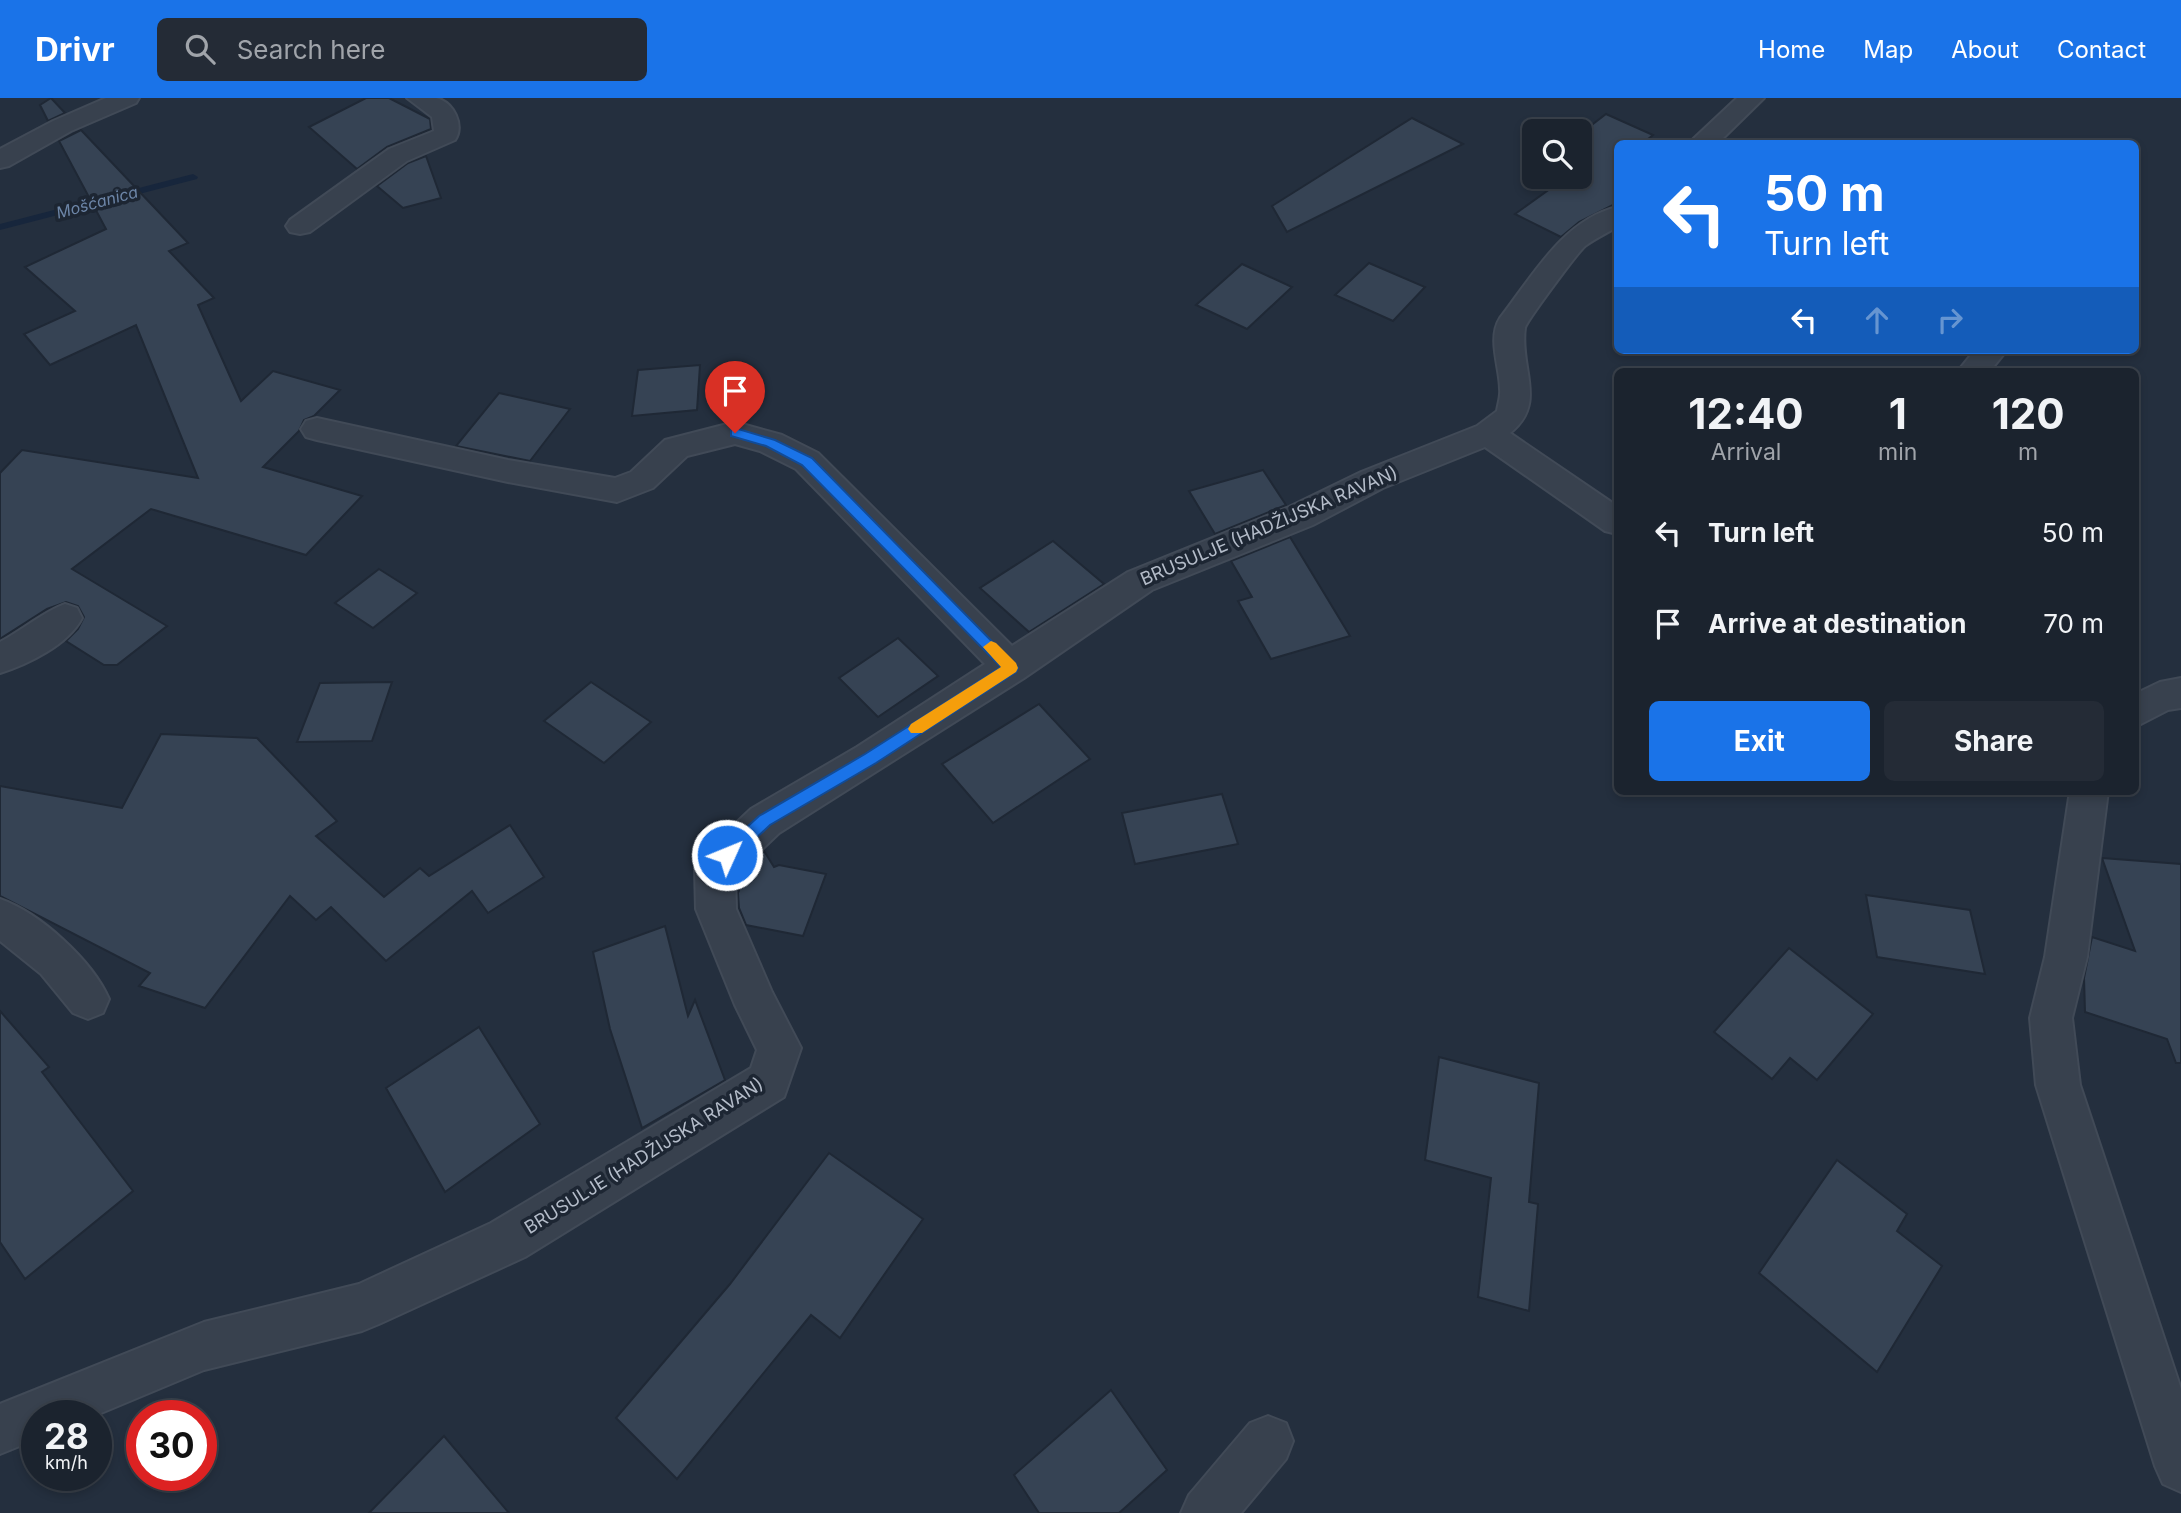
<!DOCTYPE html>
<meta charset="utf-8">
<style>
:root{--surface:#1b232e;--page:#242b36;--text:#f1f3f6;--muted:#a0a4aa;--line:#39404a;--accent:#1a73e8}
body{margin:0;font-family:Inter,sans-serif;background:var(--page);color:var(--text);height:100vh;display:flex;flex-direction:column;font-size:26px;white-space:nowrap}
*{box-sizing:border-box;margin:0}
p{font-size:23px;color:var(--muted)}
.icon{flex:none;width:38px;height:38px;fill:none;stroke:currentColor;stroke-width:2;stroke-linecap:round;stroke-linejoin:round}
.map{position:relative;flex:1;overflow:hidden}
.drawer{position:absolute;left:1614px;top:270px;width:525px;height:427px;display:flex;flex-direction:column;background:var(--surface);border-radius:10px;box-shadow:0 4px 10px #0003,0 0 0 2px var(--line)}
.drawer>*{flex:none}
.hud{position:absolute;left:1614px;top:42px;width:525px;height:214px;border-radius:10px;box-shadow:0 4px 10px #0003,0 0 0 2px var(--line);background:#1a73e8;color:#fff;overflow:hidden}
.fabs{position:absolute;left:1522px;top:21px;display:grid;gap:14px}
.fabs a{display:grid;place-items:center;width:70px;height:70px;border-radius:10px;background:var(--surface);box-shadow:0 4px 10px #0003,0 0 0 2px var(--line);font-size:35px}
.speed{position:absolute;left:21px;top:1302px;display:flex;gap:14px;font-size:35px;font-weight:700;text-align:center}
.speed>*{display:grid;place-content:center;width:91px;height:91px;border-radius:50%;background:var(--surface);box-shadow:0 4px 10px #0003,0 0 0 2px var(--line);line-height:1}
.speed small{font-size:18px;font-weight:400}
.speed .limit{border:10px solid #d22;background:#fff;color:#111}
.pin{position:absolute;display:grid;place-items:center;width:60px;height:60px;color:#fff;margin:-72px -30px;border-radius:50% 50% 50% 0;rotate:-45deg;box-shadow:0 0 7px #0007}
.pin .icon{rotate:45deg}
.me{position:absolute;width:77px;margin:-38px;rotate:46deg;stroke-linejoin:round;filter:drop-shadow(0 0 5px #0008)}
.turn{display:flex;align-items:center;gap:24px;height:147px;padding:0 35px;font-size:32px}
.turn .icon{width:91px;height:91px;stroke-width:2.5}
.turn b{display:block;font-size:49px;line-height:60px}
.lanes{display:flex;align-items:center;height:66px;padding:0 35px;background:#0003;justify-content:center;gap:35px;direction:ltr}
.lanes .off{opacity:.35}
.eta{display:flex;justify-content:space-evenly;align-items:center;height:119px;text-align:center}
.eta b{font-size:42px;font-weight:700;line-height:49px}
.button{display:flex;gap:14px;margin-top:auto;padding:14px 35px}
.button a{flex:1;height:80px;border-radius:10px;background:var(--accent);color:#fff;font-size:28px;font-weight:700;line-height:80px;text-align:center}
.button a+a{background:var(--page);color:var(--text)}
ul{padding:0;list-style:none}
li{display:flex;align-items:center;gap:21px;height:91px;padding:0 35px}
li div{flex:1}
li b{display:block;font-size:26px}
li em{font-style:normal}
header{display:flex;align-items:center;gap:42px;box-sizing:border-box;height:98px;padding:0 35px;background:var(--accent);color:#fff}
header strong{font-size:33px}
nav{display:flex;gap:38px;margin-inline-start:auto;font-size:24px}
.search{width:490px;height:63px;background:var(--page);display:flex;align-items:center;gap:18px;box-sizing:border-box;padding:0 24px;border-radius:10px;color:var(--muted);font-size:26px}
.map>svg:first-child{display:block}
</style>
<header>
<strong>Drivr</strong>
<div class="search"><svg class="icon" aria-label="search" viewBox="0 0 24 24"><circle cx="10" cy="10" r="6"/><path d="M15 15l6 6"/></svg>Search here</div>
<nav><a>Home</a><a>Map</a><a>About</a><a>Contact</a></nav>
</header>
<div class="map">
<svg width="2181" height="1415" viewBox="0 0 2181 1415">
<rect width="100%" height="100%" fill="#242f3e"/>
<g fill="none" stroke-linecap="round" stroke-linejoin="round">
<path fill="#17263c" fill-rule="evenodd" d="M193 76 198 79 197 81 0 132V126Z"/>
</g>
<g fill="#364354" stroke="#1f2835" stroke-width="2">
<path d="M51 0 65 15 48 23 40 7Z"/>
<path d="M366 0H389L430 21 431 31 387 49 357 71 309 29Z"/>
<path d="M1606 16 1653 37 1642 46H1617V105L1579 124 1561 139 1515 116 1561 83 1551 79H1580V36Z"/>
<path d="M1412 20 1463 46 1287 134 1272 108Z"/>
<path d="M81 32 188 145 169 153 214 200 198 207 241 303 273 273 340 292 314 318 304 322 299 333 263 369 362 398 306 457 151 411 72 471 167 528 117 567H104L66 543 78 531 84 519 78 508 66 504 47 511 0 541V375L22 352 198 380 136 227 50 267 24 236 75 213 25 169 106 131 59 43Z"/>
<path d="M426 58 441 100 403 110 377 88 408 65Z"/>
<path d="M1369 165 1425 189 1393 223 1335 197Z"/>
<path d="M1242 166 1292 189 1247 231 1196 207Z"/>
<path d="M700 267 697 312 632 318 638 272Z"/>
<path d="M499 295 570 311 530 363 456 348Z"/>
<path d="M1263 372 1286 407 1215 436 1189 393Z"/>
<path d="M1290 439 1350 538 1271 561 1238 503 1252 499 1231 463Z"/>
<path d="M1053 443 1104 486 1029 534 980 490Z"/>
<path d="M379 471 417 495 373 530 335 505Z"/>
<path d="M898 540 938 578 878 619 839 580Z"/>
<path d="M392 584 372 643 297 644 320 585Z"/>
<path d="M591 584 651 624 604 665 544 623Z"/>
<path d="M1039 606 1090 661 993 725 942 666Z"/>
<path d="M161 636 257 640 337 723 316 738 384 799 420 770 429 778 510 727 544 779 488 815 472 793 386 863 331 809 316 822 290 798 205 910 139 888 150 875 0 798V688L122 710Z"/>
<path d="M1222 696 1238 746 1135 766 1122 715Z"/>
<path d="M764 753 774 769 779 767 826 776 803 838 746 827 739 810 738 795 749 767Z"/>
<path d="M2102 760 2181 766V965H2176L2167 941 2085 914 2084 880 2092 839 2135 853Z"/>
<path d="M1866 797 1970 812 1985 876 1877 859Z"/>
<path d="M665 828 688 918 695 902 725 982 642 1030 610 931 593 854Z"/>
<path d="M1789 850 1873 916 1817 982 1790 960 1772 981 1714 934Z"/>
<path d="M0 913 49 969 42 974 133 1093 25 1181 0 1144Z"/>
<path d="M479 929 540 1026 445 1094 386 990Z"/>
<path d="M1439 959 1539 985 1529 1104 1538 1106 1529 1213 1478 1199 1491 1080 1425 1062Z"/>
<path d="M829 1055 923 1121 840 1240 811 1217 677 1381 616 1320 730 1186Z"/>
<path d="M1837 1062 1907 1116 1897 1133 1942 1168 1877 1274 1759 1175Z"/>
<path d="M1111 1292 1167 1372 1119 1415H1039L1014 1377Z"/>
<path d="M444 1338 509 1415H369Z"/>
</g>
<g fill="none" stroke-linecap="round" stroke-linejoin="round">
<defs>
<g id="minor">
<path d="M106 0H139L136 5 71 33 9 68 0 70V51L53 23Z"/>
<path d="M407 0C416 0 428 0 436 0 454 4 465 28 455 42L407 63 310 134 300 136 290 134 286 128 290 122 389 51 434 33 432 19Z"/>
<path d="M1737 0H1764L1717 46H1688Z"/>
<path d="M1617 109V129C1607 135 1594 141 1585 148 1577 155 1526 224 1525 230 1519 270 1548 305 1510 335L1617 408V436L1605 433 1485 349 1383 390 1313 427 1152 492 1024 580 779 735 735 777 736 811 772 894 801 950 784 999 525 1159 379 1226 362 1233 204 1272 94 1318H37V1341L0 1356V1306L204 1224 359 1186 491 1125 751 970 757 952 735 907 696 811 695 770 701 758 751 711 857 649 985 566 796 371 760 353 735 346 687 358 653 390 617 404 508 384 317 342 306 339 301 331 306 323 317 320 508 362 615 380 631 374 665 342 735 324 782 337 818 355 1012 548 1128 474 1289 409 1361 374 1477 328 1497 313C1498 306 1501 298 1500 291 1500 270 1487 240 1500 220 1532 179 1563 122 1617 109Z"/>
<path d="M1975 252H2007L1990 273H1958Z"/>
<path d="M65 506 77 510 82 520C68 547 28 566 0 575V544C21 533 43 514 65 506Z"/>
<path d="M2181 580V610L2168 612 2135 629V596L2160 584Z"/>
<path d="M2070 693H2108L2087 859 2072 920 2080 987 2181 1291V1394L2163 1386 2155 1368 2036 987 2030 920 2045 859Z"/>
<path d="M0 801C40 815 92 862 109 901L103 915 88 921 73 915 41 876 0 843Z"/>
<path d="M1268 1318 1286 1325 1293 1343 1286 1361 1241 1415H1181L1189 1397 1250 1325Z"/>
</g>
</defs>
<use href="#minor" stroke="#414a57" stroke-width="4"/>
<use href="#minor" fill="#38414e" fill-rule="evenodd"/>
</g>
<path fill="#1a73e8" stroke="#114b97" stroke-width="2" d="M735 330 775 342 812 360 1018 570 1016 574 876 665 770 727 733 762 727 764 722 762 719 757 722 752 759 718 865 656 1001 569 802 367 766 348 731 338V332Z"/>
<path fill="#f59e0b" d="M991 543 996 545 1016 565 1018 570 1016 574 922 635H911L908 631 911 626 1001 569 983 549Z"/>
<g text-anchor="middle" stroke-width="7" stroke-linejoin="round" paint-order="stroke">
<g font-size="16" font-style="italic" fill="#6d86a8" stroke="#1d2633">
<text transform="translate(97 104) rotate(-15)" y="6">Mošćanica</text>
</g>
<g font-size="18" fill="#b4bcc9" stroke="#1d2633">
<text transform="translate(1269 428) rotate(-23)" y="6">BRUSULJE (HADŽIJSKA RAVAN)</text>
<text transform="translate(644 1058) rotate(-32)" y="6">BRUSULJE (HADŽIJSKA RAVAN)</text>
</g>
</g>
</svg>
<div class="fabs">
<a><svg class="icon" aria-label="search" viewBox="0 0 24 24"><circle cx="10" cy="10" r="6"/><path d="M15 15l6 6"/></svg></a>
</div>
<div class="speed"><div>28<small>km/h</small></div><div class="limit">30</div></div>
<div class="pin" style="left:735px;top:335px;background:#d93025"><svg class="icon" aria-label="arrive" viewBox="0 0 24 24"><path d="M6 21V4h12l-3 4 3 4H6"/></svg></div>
<svg class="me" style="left:727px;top:757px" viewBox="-20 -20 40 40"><circle r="17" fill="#1a73e8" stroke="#fff" stroke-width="3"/><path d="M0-11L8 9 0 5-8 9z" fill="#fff"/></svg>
<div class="hud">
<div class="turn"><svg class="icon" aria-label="left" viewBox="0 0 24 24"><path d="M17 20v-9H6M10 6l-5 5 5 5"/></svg><div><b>50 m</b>Turn left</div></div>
<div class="lanes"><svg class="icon" aria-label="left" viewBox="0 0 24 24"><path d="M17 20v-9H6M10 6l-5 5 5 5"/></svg><svg class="icon off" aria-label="ahead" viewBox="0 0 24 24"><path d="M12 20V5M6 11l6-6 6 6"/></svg><svg class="icon off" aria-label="right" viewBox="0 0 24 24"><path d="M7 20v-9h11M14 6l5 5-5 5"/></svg></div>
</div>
<section class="drawer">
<div class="eta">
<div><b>12:40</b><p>Arrival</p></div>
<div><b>1</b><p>min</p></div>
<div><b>120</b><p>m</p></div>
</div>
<ul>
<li><svg class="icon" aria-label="left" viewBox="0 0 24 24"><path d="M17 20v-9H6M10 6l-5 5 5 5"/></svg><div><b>Turn left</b></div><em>50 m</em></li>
<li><svg class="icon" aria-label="arrive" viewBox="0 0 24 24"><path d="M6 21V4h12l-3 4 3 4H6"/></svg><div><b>Arrive at destination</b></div><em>70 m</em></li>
</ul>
<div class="button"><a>Exit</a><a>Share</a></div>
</section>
</div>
